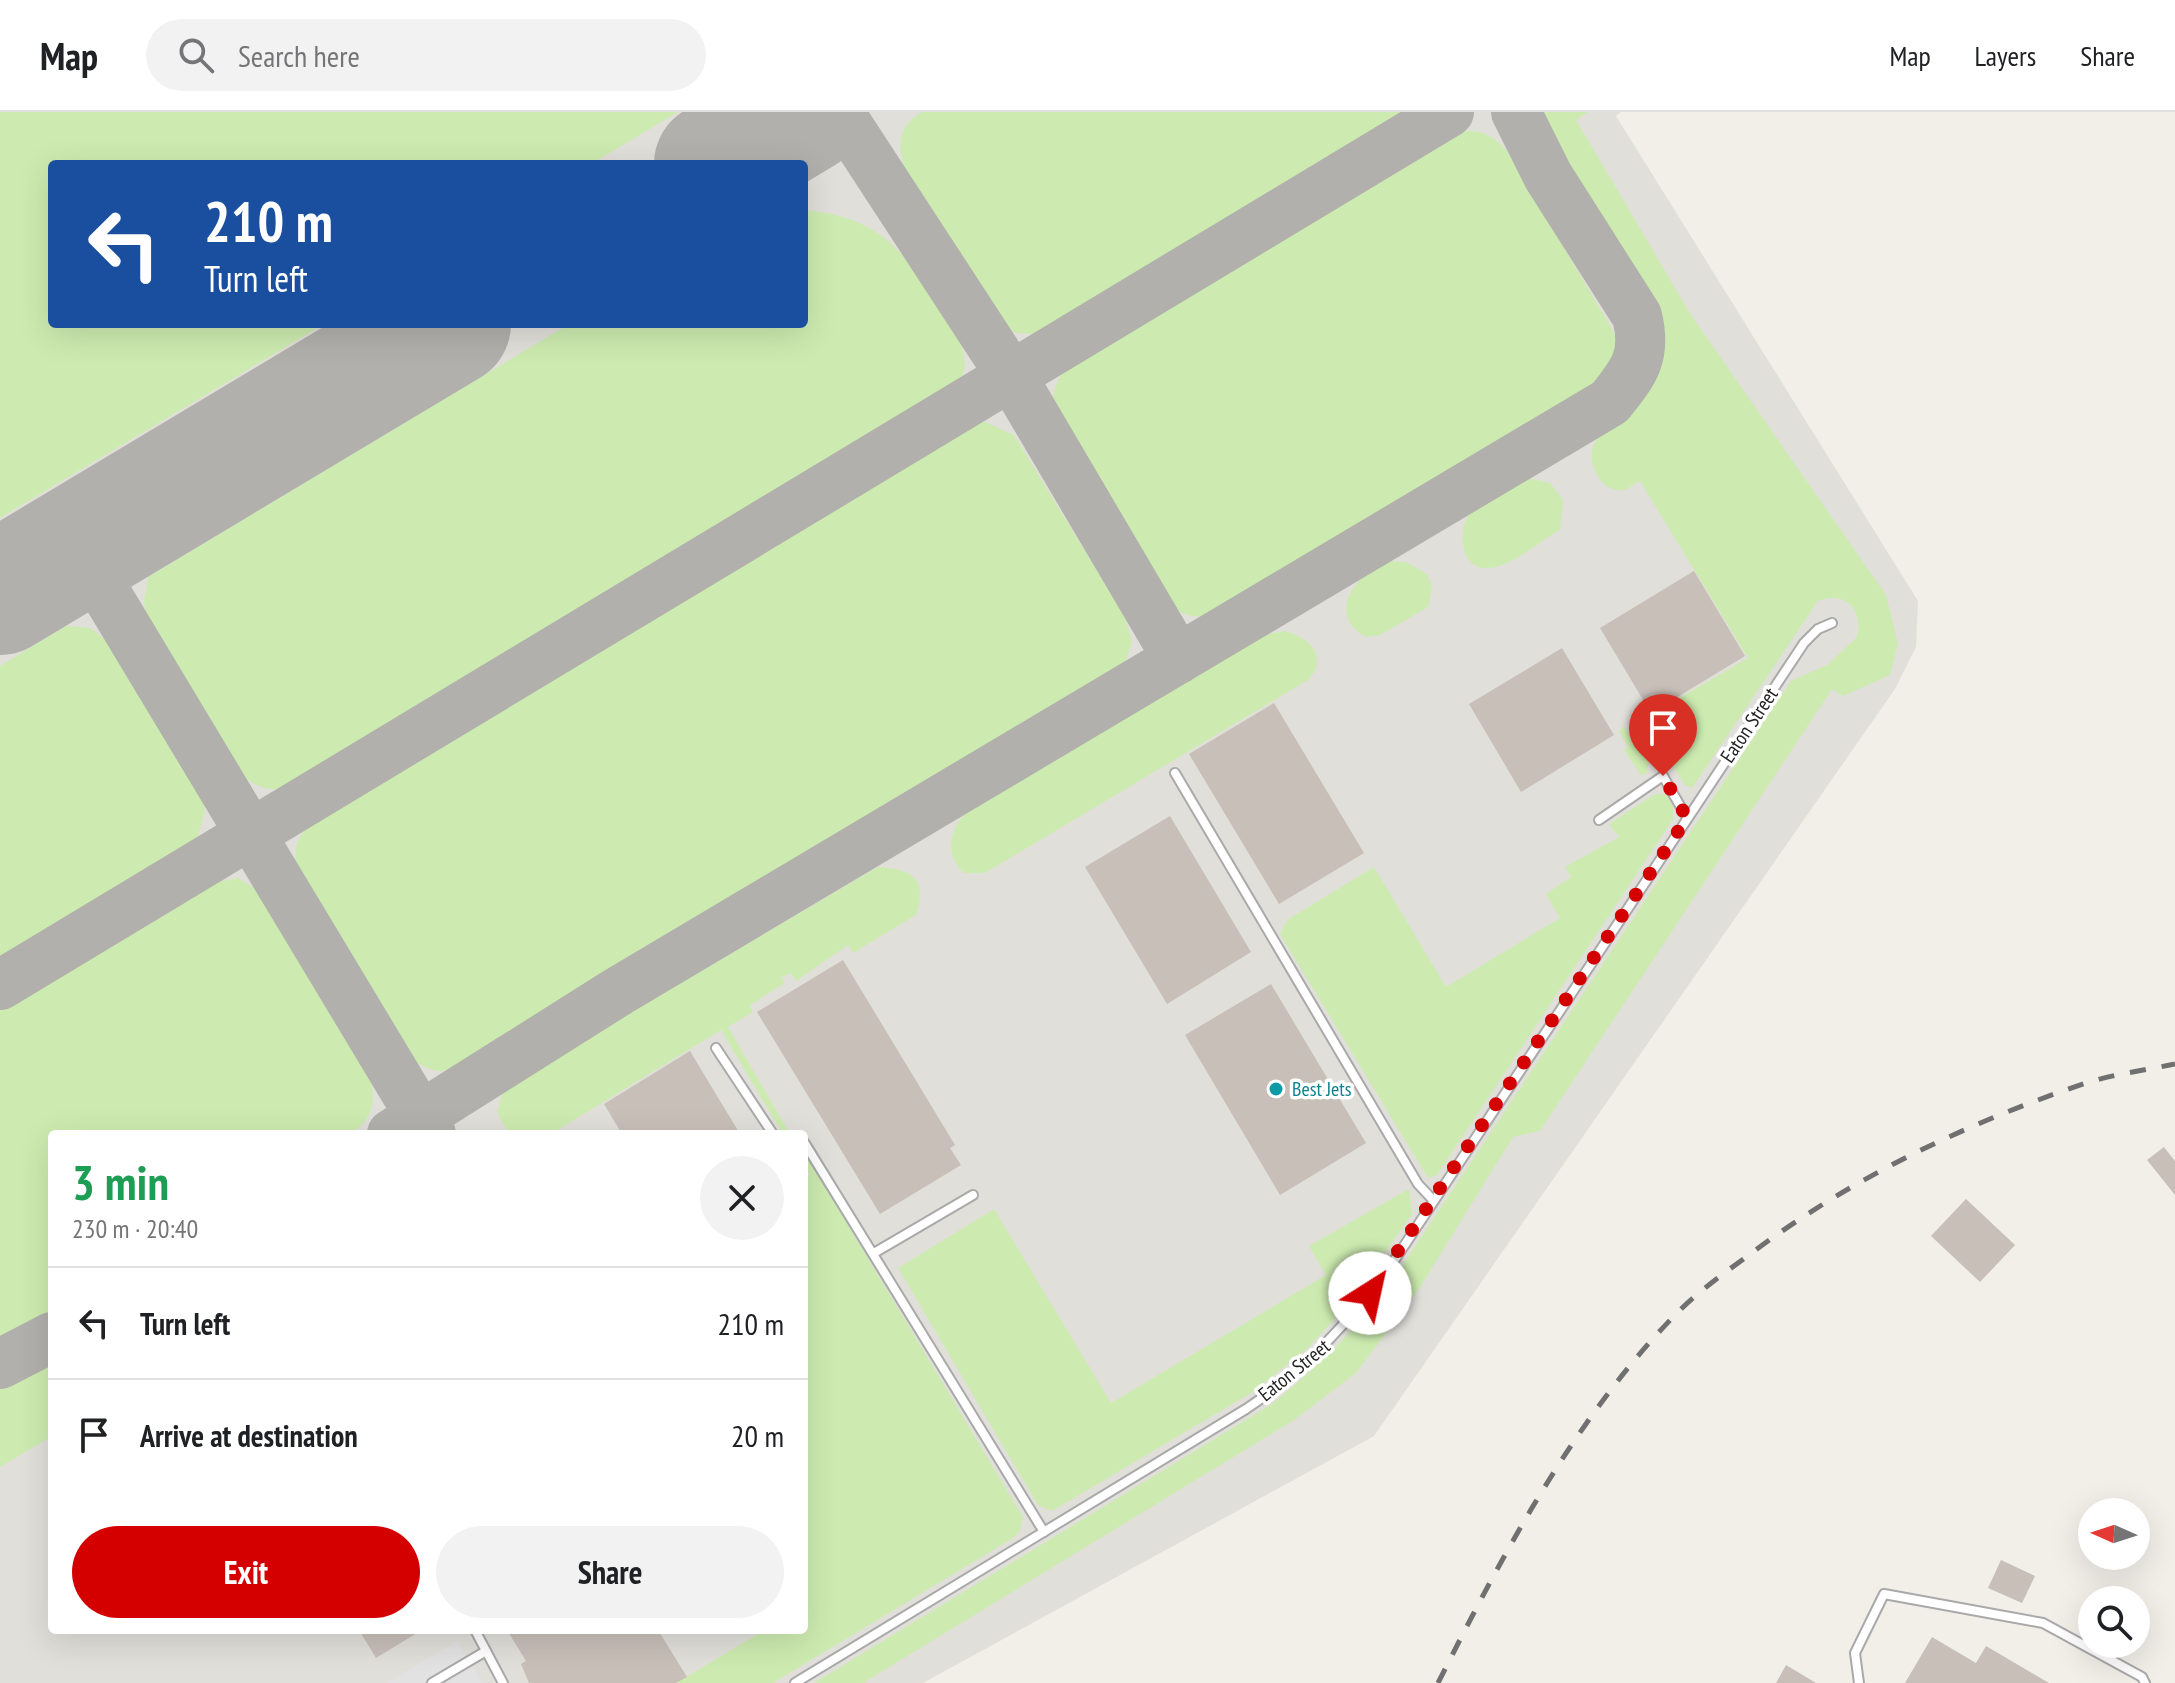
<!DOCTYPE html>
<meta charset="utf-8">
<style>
:root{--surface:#fff;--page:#f2f2f2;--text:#202124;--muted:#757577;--line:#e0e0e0;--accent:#d40000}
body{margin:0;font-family:"PT Sans Narrow",sans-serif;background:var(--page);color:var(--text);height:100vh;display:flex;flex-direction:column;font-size:30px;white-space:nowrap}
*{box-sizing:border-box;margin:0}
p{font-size:26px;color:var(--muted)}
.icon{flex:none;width:44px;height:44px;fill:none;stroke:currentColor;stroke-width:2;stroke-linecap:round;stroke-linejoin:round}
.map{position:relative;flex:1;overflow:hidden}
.sheet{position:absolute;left:48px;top:1018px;width:760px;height:504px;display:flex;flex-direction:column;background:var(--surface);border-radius:8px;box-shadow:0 8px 32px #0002}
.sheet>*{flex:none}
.top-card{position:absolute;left:48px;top:48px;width:760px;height:168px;border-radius:8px;box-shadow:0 8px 32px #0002;background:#1a4fa0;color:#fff;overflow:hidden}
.needle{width:52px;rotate:273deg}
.controls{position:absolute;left:2078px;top:1386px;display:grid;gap:16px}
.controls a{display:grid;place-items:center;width:72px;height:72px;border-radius:50%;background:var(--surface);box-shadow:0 8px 32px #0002;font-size:40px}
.pin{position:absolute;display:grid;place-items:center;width:68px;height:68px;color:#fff;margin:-82px -34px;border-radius:50% 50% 50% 0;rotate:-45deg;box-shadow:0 0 8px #0007}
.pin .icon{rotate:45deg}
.me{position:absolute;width:88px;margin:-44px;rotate:35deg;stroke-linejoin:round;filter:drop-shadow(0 0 6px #0008)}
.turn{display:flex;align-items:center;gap:28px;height:168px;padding:0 24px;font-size:36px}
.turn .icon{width:104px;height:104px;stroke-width:2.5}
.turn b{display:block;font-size:56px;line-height:68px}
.round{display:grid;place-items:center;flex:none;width:84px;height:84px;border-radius:42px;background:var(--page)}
.summary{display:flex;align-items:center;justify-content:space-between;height:136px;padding:0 24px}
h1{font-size:48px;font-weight:800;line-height:60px;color:#1e9e55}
.cta{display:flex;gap:16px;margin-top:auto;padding:16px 24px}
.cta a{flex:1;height:92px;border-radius:48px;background:var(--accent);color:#fff;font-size:32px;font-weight:800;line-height:92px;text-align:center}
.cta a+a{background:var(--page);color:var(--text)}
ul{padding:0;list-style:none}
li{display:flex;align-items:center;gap:24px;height:112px;padding:0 24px;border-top:2px solid var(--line)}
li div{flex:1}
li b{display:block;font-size:30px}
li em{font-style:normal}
header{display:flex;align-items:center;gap:48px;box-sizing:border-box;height:112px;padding:0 40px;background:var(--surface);border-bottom:2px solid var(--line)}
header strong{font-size:38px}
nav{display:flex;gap:44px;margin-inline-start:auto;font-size:28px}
.search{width:560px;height:72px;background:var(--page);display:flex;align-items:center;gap:20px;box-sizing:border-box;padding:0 28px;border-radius:44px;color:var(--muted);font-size:30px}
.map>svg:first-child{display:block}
</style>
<header>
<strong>Map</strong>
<div class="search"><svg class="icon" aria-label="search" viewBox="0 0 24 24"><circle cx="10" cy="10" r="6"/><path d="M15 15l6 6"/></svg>Search here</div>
<nav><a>Map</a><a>Layers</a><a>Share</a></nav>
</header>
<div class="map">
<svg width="2175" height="1571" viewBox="0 0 2175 1571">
<rect width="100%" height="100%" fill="#f2efe9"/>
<path fill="#e1dfda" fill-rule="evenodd" d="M0 0H1621L1616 4 1918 489 1916 535 1895 577 1374 1324 923 1571H0ZM52 52H804V212H52ZM52 1022H804V1518H52Z"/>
<g fill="#cdebb0">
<path d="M0 0H678L591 52H52V212H324L0 406Z"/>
<path d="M922 0H1408L1037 222 1016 221 999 211 904 55C897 30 899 14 922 0Z"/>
<path d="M1539 0H1588L1576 8 1691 203 1886 483 1898 531 1890 563 1843 584 1832 577 1540 1019 1513 1025 1419 1177 1356 1261 1294 1308 863 1571H814L1272 1292C1317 1255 1355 1219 1390 1172L1791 569 1827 553 1857 525C1863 498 1846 478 1818 489L1692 676 1685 673 1666 643 1686 630 1666 594 1748 546 1640 369C1635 371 1628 377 1624 378 1602 382 1587 353 1593 335 1598 319 1615 313 1628 303 1646 288 1660 262 1661 239 1663 196 1570 60 1544 18Z"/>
<path d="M1464 19C1483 18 1493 24 1506 38L1612 217C1622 239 1617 254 1601 271L1213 503C1195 507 1179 503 1166 490L1054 304C1050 286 1054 275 1063 259Z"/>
<path d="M804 98C831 100 857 107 879 122 908 142 986 237 959 269L282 676C261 681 244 667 231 652L147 510 144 489 148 465 569 212H804Z"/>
<path d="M985 310 1014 323 1125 505 1132 530 1125 551 457 958C437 962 424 957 409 944L301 767C291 744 295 727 311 709L977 311Z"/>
<path d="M1528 366 1550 371 1563 388 1560 418C1540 429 1512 454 1489 456 1457 459 1457 412 1474 395 1486 382 1512 370 1528 366Z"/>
<path d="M1391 449 1406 450 1427 462 1432 475 1428 495 1380 523 1366 525C1324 502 1356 460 1391 449Z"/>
<path d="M66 514 90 516 111 532 201 681 205 698 197 728 0 846V554Z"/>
<path d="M1285 519C1310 525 1329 546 1308 568L985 761H964C944 743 949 716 968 699L1262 523Z"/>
<path d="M1624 615 1649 651 1646 662 1641 663 1624 638 1628 635 1619 619Z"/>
<path d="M1655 682H1666L1673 694V707L1437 1063 1428 1066 1280 822 1287 808 1374 755 1446 875 1560 806 1546 782 1571 765 1565 755 1619 725 1609 712Z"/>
<path d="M878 755C913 757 928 767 916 803L853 841 848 833 796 869 790 861 781 866 785 871 750 893 753 900 728 915 790 1022 781 1019 721 918 551 1022H509L497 1000 503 979 513 970Z"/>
<path d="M237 766 258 778 369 964C377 988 373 1009 350 1022H52V1200L0 1228V895L204 773Z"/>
<path d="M804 1040 1023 1405 1020 1419 1013 1426 773 1571H676L765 1518H804V1068L810 1063 804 1052Z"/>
<path d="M1409 1077 1412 1102 1351 1189 1308 1236 1251 1281 1052 1399 1038 1393 898 1156 994 1097 1111 1291 1326 1163 1309 1134Z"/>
<path d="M52 1248V1324L0 1355V1275Z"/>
</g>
<path fill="#e2e2e2" d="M457 1529 482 1571H386Z"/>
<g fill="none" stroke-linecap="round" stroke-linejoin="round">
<g stroke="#b1b0ac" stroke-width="50">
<path d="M839 0 1012 265 1178 547"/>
<path d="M78 435 431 1022"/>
<path d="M0 873 1449 0"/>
<path d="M392 1022 619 879 1610 290C1634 260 1647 244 1637 204L1548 64 1516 0"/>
<path d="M0 1252 52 1225"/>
</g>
<g stroke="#b1b0ac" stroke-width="124">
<path d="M716 52 803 0"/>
<path d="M0 481 449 212"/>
</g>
</g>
<g fill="#c7bfb8">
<path d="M1694 459 1745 544 1651 601 1600 516Z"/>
<path d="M1562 536 1614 623 1521 680 1469 592Z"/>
<path d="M1274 591 1364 741 1279 792 1189 642Z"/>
<path d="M1170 704 1251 840 1167 892 1085 755Z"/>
<path d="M843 848 955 1033 950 1036 961 1053 880 1102 757 900Z"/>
<path d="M1271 872 1366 1031 1280 1083 1185 923Z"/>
<path d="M690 939 740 1022H622L604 992Z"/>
<path d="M2164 1035 2175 1049V1083L2147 1048Z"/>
<path d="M1966 1087 2015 1133 1980 1170 1931 1124Z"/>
<path d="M2001 1448 2035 1464 2022 1491 1988 1476Z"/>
<path d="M359 1518H422L376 1546Z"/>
<path d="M507 1518H658L687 1565 676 1571H529L521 1552 526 1549Z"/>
<path d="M1932 1525 1976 1551 1986 1534 2049 1571H1905Z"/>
<path d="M1786 1553 1816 1571H1776Z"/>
</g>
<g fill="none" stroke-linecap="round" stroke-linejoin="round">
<defs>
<g id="lane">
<path d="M1175 661 1418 1072 1433 1088"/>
<path d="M1599 708 1663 664 1687 706"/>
<path d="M716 936 773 1022"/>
<path d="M804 1030 1044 1420"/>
<path d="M874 1141 973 1083"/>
<path d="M475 1518 503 1571"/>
<path d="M432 1571 486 1539"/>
<path d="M795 1571 1246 1297C1309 1255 1354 1205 1398 1143L1804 531 1818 517 1832 511"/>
<path d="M1859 1571 1855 1541 1884 1482 2043 1511 2142 1565 2145 1571"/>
</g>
</defs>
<use href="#lane" stroke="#a9a9a9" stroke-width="12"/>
<use href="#lane" stroke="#fff" stroke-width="8"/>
<path stroke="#707070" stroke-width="5" stroke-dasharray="16 16" stroke-linecap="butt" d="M1438 1571C1503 1442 1575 1305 1677 1201 1700 1178 1727 1159 1753 1140 1853 1065 1967 1011 2086 971 2115 962 2146 958 2175 952"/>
</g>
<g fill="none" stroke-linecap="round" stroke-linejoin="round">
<path stroke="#d40000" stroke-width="14" stroke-dasharray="0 25.2" d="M1370 1181 1687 706 1663 664"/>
</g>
<circle fill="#0f9aa8" stroke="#fff" stroke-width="3" cx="1276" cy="977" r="8"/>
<g text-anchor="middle" stroke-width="7" stroke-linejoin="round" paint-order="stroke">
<g font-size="20" fill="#222" stroke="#fff">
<text transform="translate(1749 613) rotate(-56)" y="7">Eaton Street</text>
<text transform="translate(1294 1258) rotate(-39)" y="7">Eaton Street</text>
</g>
<g font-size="20" fill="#0d838f" stroke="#fff" text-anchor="start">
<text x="1292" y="984">Best Jets</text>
</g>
</g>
</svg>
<div class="controls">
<a><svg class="needle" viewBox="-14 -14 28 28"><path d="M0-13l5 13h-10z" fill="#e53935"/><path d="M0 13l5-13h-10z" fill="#757577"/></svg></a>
<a><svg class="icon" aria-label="search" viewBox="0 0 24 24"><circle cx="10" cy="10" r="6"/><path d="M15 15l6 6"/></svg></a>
</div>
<div class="pin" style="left:1663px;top:664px;background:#d93025"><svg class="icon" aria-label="arrive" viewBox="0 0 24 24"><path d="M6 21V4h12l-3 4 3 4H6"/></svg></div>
<svg class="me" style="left:1370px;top:1181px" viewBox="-20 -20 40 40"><circle r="19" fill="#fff"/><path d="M0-13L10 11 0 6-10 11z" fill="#d40000"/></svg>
<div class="top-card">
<div class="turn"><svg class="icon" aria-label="left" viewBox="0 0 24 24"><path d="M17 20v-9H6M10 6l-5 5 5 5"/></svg><div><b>210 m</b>Turn left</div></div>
</div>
<section class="sheet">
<div class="summary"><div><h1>3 min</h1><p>230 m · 20:40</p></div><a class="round"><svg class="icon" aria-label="close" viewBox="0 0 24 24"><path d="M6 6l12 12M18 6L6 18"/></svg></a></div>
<ul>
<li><svg class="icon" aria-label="left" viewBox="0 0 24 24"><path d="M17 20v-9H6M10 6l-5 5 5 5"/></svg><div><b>Turn left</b></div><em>210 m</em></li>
<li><svg class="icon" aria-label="arrive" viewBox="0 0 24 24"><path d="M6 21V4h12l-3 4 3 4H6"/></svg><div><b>Arrive at destination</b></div><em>20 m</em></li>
</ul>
<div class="cta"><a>Exit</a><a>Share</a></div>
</section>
</div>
